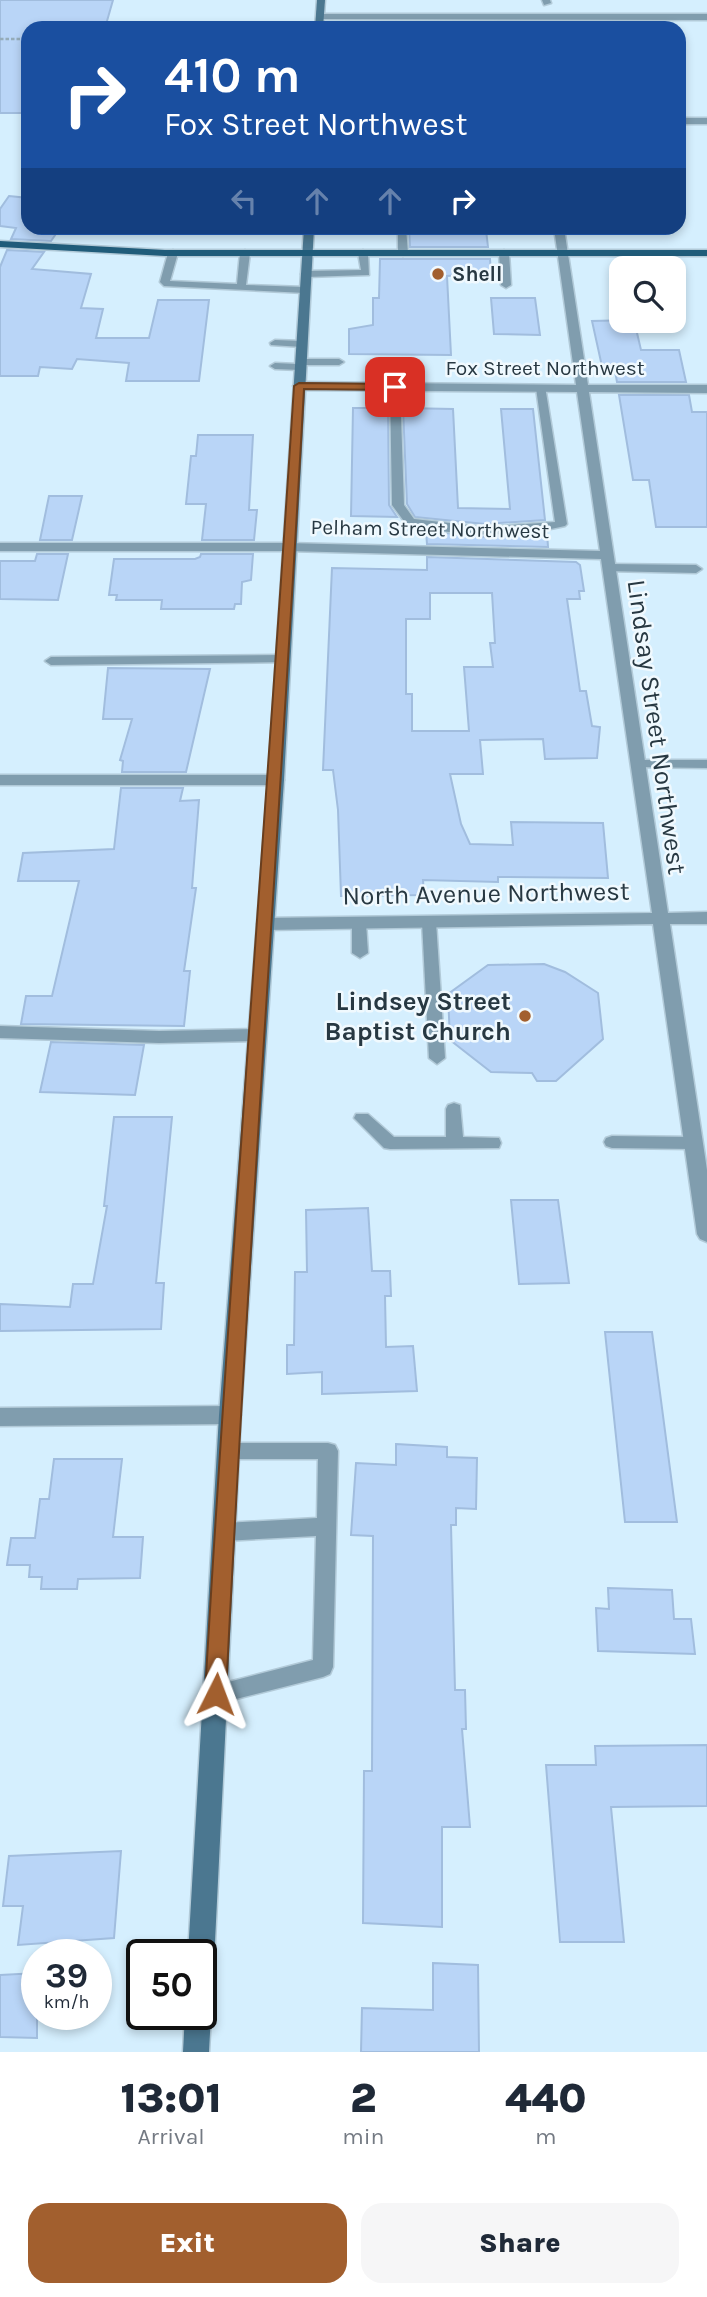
<!DOCTYPE html>
<style>
:root{--surface:#fff;--page:#f6f6f7;--text:#1f2937;--muted:#747a83;--accent:#a25f2e}
body{margin:0;font-family:Karla,sans-serif;background:var(--page);color:var(--text);height:100vh;display:flex;flex-direction:column;font-size:26px;white-space:nowrap}
*{box-sizing:border-box;margin:0}
p{font-size:23px;color:var(--muted)}
.icon{flex:none;width:38px;height:38px;fill:none;stroke:currentColor;stroke-width:2;stroke-linecap:round;stroke-linejoin:round}
.map{position:relative;height:2052px;overflow:hidden}
.drawer{display:flex;flex-direction:column;background:var(--surface);flex:1}
.drawer>*{flex:none}
.banner{position:absolute;left:21px;top:21px;width:665px;height:214px;border-radius:21px;box-shadow:0 4px 10px #0003;background:#1a4fa0;color:#fff;overflow:hidden}
.controls{position:absolute;left:609px;top:256px;display:grid;gap:14px}
.controls a{display:grid;place-items:center;width:77px;height:77px;border-radius:14px;background:var(--surface);box-shadow:0 4px 10px #0003;font-size:35px}
.speed{position:absolute;left:21px;top:1939px;display:flex;gap:14px;font-size:35px;font-weight:700;text-align:center}
.speed>*{display:grid;place-content:center;width:91px;height:91px;border-radius:50%;background:var(--surface);box-shadow:0 4px 10px #0003;line-height:1}
.speed small{font-size:18px;font-weight:400}
.speed .limit{border:4px solid #111;border-radius:10px;background:#fff;color:#111}
.pin{position:absolute;display:grid;place-items:center;width:60px;height:60px;color:#fff;margin:-30px;border-radius:14px;box-shadow:0 4px 10px #0006}
.me{position:absolute;width:77px;margin:-38px;rotate:3deg;stroke-linejoin:round;filter:drop-shadow(0 0 5px #0008)}
.turn{display:flex;align-items:center;gap:24px;height:147px;padding:0 28px;font-size:32px}
.turn .icon{width:91px;height:91px;stroke-width:2.5}
.turn b{display:block;font-size:49px;line-height:60px}
.lanes{display:flex;align-items:center;height:66px;padding:0 28px;background:#0003;justify-content:center;gap:35px;direction:ltr}
.lanes .off{opacity:.35}
.eta{display:flex;justify-content:space-evenly;align-items:center;height:119px;text-align:center}
.eta b{font-size:42px;font-weight:800;line-height:49px}
.action{display:flex;gap:14px;margin-top:auto;padding:14px 28px}
.action a{flex:1;height:80px;border-radius:21px;background:var(--accent);color:#fff;font-size:28px;font-weight:800;line-height:80px;text-align:center}
.action a+a{background:var(--page);color:var(--text)}
.map>svg:first-child{display:block}
</style>
<div class="map">
<svg width="707" height="2052" viewBox="0 0 707 2052">
<rect width="100%" height="100%" fill="#d5effe"/>
<g fill="#b9d5f7" stroke="#a1bdde" stroke-width="2" fill-rule="evenodd">
<path d="M0 0H113L105 28H28V113H0Z"/>
<path d="M9 196 28 198V228H60L51 241 11 239 16 228 0 226V209Z"/>
<path d="M409 228 486 230 488 247H410Z"/>
<path d="M7 250 44 252 32 269 91 274 81 308 103 309 96 338H149L158 300H209L199 381H126L129 363 77 359 72 369 40 367 38 376H0V267Z"/>
<path d="M380 259H490L491 273 447 276 451 355 349 354V329L373 325V298H379Z"/>
<path d="M491 298H535L540 335 494 334Z"/>
<path d="M634 320 641 350H679L686 382H617L615 371H603L592 321Z"/>
<path d="M619 395H689L692 412H707V527H656L649 480H633Z"/>
<path d="M353 408H388L389 505 397 517 351 516Z"/>
<path d="M403 408 453 409 458 508 510 509 501 409H533L545 520 485 524 415 517 407 504Z"/>
<path d="M198 435H253L249 510H257L254 540H202L206 504H186L191 456H196Z"/>
<path d="M49 496H82L72 540H40Z"/>
<path d="M426 531 485 537 547 532 548 547 427 544Z"/>
<path d="M37 554H68L58 600 0 599V561H35Z"/>
<path d="M201 554H253L251 580 242 582 241 604H235L234 609H161L162 600H116L117 595H109L114 559H195L200 557Z"/>
<path d="M427 557 576 562 580 565 584 591H579L580 599H567L580 691H586L592 726 600 727 597 758 545 759 543 739 480 740 483 774H450L461 824 470 844 513 845 511 822 603 823 608 878 498 877V882L423 880 424 895 341 896 338 810 333 770H323L332 568 427 570ZM430 593H492L495 643H490L493 667H464L469 731H412V694H406V619H430Z"/>
<path d="M108 668 210 669 186 772H122L123 761 120 760 132 719H103Z"/>
<path d="M121 788H183L180 801 199 800 192 888H196L184 971H190L184 1026 21 1024 26 996H52L79 881H18L23 853 114 849Z"/>
<path d="M544 964 565 972 598 993 603 1039 556 1081H537L532 1073 491 1072 450 1040 448 994 488 965Z"/>
<path d="M51 1042 144 1045 135 1095 40 1092Z"/>
<path d="M114 1117H172L156 1283H164L161 1329 0 1331V1304L70 1307 73 1284H93L107 1206H104Z"/>
<path d="M511 1200H558L569 1283 519 1284Z"/>
<path d="M368 1208 372 1271H390L391 1296H385L386 1347 413 1346 417 1391 322 1394V1372L287 1374V1345H294L295 1272H307L306 1210Z"/>
<path d="M605 1332H652L677 1522H625Z"/>
<path d="M396 1444 447 1447V1457L477 1458 476 1509 456 1508V1525H451L455 1690H465L466 1729H462L470 1827H442V1927L363 1923 364 1771H372L373 1536 351 1535 356 1463 396 1465Z"/>
<path d="M54 1459H122L113 1537H143L140 1578 78 1579 77 1589H41L42 1577H29L30 1565H7L11 1538H35L40 1499H49Z"/>
<path d="M608 1588 672 1590 674 1619H691L695 1654 598 1651 596 1608 609 1609Z"/>
<path d="M707 1745V1806L611 1807 624 1942H560L546 1765H596L595 1746Z"/>
<path d="M121 1851 114 1938 18 1945 23 1906H3L9 1856Z"/>
<path d="M433 1963 478 1965 479 2052H361L362 2008 433 2010Z"/>
<path d="M37 1973V2038L0 2037V1975Z"/>
</g>
<g fill="none" stroke-linecap="round" stroke-linejoin="round">
<defs>
<g id="lane">
<path d="M542 0H550L551 3 544 5Z"/>
<path d="M338 228H406L408 253 403 256 398 253V233L343 231Z"/>
<path d="M173 250 178 253 170 281 237 284 240 253 245 250 250 253 246 285 305 287 310 290 305 293 164 286 160 282 168 253Z"/>
<path d="M363 250 368 253 369 275 306 277 301 274 306 271 361 270 358 253Z"/>
<path d="M504 250 509 253 511 285 506 288 501 285 499 253Z"/>
<path d="M275 340 302 341 307 344 302 347 271 345 270 343Z"/>
<path d="M301 359H339L344 362 339 365H304V369L300 370 275 369 270 366 275 363 297 364V360Z"/>
<path d="M395 384 400 387 404 505 414 519 485 527 555 522 536 388 545 386 567 524 565 526C513 538 457 537 406 524L392 505 390 387Z"/>
<path d="M610 564 696 565 702 569 696 573 606 571 604 568Z"/>
<path d="M282 655 288 659 287 662 51 665 45 661 51 657Z"/>
<path d="M639 760H707V768L634 767 632 764Z"/>
<path d="M429 917 436 922 445 1058 437 1064 429 1058 422 922Z"/>
<path d="M359 918 366 923 368 953 360 958 352 953V923Z"/>
<path d="M0 1026 159 1031 258 1029 266 1035 258 1041 159 1043 0 1038Z"/>
<path d="M454 1103 460 1105 463 1137 499 1138 501 1143 499 1148 390 1149 384 1148 354 1118 356 1114H368L394 1137H446V1109L448 1105Z"/>
<path d="M612 1136 693 1137 699 1138 701 1143 699 1148 693 1149 612 1148 606 1146 604 1142 606 1138Z"/>
<path d="M228 1443H328L335 1445 338 1451 333 1667 330 1674 323 1677 216 1704 209 1701 205 1694 209 1687 313 1660 316 1536 224 1541 217 1538 214 1532 217 1526 224 1523 317 1518 318 1459H228L221 1457 218 1451 221 1445Z"/>
</g>
<g id="street">
<path d="M317 14H707V20L320 19Z"/>
<rect x="679" y="118" width="28" height="6"/>
<path d="M554 228H564L588 385H707V393L589 392 668 913 707 912V924H670L707 1170V1242L700 1239 697 1234 653 924 265 930 257 924 265 918 652 913 601 559 288 551H0V543H288L600 551 577 392 299 390 293 386 299 382 576 385Z"/>
<path d="M0 775H276L284 780 276 785H0Z"/>
<path d="M230 1406 237 1409 241 1415 237 1421 230 1424 0 1426V1408Z"/>
</g>
<g id="secondary">
<path d="M317 0H325L323 28H315Z"/>
<path d="M304 228H314L284 780 241 1415 214 1962 210 1971 201 1975V1955H188L219 1415 268 780Z"/>
<path d="M201 2002 207 2005 211 2014 209 2052H183L185 2014H201Z"/>
</g>
<path id="primary" d="M0 241 165 250H707V256H165L0 247Z"/>
</defs>
<use href="#lane" stroke="#b2cad8" stroke-width="3"/>
<use href="#street" stroke="#b2cad8" stroke-width="3"/>
<use href="#secondary" stroke="#b2cad8" stroke-width="3"/>
<use href="#primary" stroke="#b2cad8" stroke-width="3"/>
<path stroke="#95acb9" stroke-width="2.5" stroke-dasharray="3.5 2" stroke-linecap="butt" d="M0 39H28"/>
<use href="#lane" fill="#809dae" fill-rule="evenodd"/>
<use href="#street" fill="#809dae" fill-rule="evenodd"/>
<use href="#secondary" fill="#4b7790" fill-rule="evenodd"/>
<use href="#primary" fill="#205c7a" fill-rule="evenodd"/>
</g>
<path fill="#a25f2e" stroke="#693e1e" stroke-width="2" d="M299 383 395 384 401 387 395 390 304 389C280 825 247 1259 226 1694L223 1702 216 1705 208 1702 205 1694C230 1258 266 822 294 386Z"/>
<g fill="#a25f2e" stroke="#f0f9fe" stroke-width="2.5">
<circle cx="438" cy="274" r="7"/>
<circle cx="525" cy="1016" r="7"/>
</g>
<g text-anchor="middle" stroke-width="5" stroke-linejoin="round" paint-order="stroke">
<g font-size="21" font-weight="bold" fill="#273842" stroke="#f0f9fe" text-anchor="start">
<text x="452" y="281">Shell</text>
</g>
<g font-size="21" fill="#273842" stroke="#f0f9fe">
<text x="545" y="375">Fox Street Northwest</text>
<text transform="translate(430 529) rotate(1)" y="7">Pelham Street Northwest</text>
</g>
<g font-size="26" fill="#273842" stroke="#f0f9fe">
<text transform="translate(657 727) rotate(82)" y="9">Lindsay Street Northwest</text>
<text transform="translate(486 893) rotate(-1)" y="9">North Avenue Northwest</text>
</g>
<g font-size="26" font-weight="bold" fill="#273842" stroke="#f0f9fe" text-anchor="end">
<text x="511" y="1010">Lindsey Street<tspan x="511" dy="30">Baptist Church</tspan></text>
</g>
</g>
</svg>
<div class="controls">
<a><svg class="icon" aria-label="search" viewBox="0 0 24 24"><circle cx="10" cy="10" r="6"/><path d="M15 15l6 6"/></svg></a>
</div>
<div class="speed"><div>39<small>km/h</small></div><div class="limit">50</div></div>
<div class="pin" style="left:395px;top:387px;background:#d93025"><svg class="icon" aria-label="arrive" viewBox="0 0 24 24"><path d="M6 21V4h12l-3 4 3 4H6"/></svg></div>
<svg class="me" style="left:216px;top:1694px" viewBox="-20 -20 40 40"><path d="M0-17L14 15 0 8-14 15z" fill="#a25f2e" stroke="#fff" stroke-width="4"/></svg>
<div class="banner">
<div class="turn"><svg class="icon" aria-label="right" viewBox="0 0 24 24"><path d="M7 20v-9h11M14 6l5 5-5 5"/></svg><div><b>410 m</b>Fox Street Northwest</div></div>
<div class="lanes"><svg class="icon off" aria-label="left" viewBox="0 0 24 24"><path d="M17 20v-9H6M10 6l-5 5 5 5"/></svg><svg class="icon off" aria-label="ahead" viewBox="0 0 24 24"><path d="M12 20V5M6 11l6-6 6 6"/></svg><svg class="icon off" aria-label="ahead" viewBox="0 0 24 24"><path d="M12 20V5M6 11l6-6 6 6"/></svg><svg class="icon" aria-label="right" viewBox="0 0 24 24"><path d="M7 20v-9h11M14 6l5 5-5 5"/></svg></div>
</div>
</div>
<section class="drawer">
<div class="eta">
<div><b>13:01</b><p>Arrival</p></div>
<div><b>2</b><p>min</p></div>
<div><b>440</b><p>m</p></div>
</div>
<div class="action"><a>Exit</a><a>Share</a></div>
</section>
